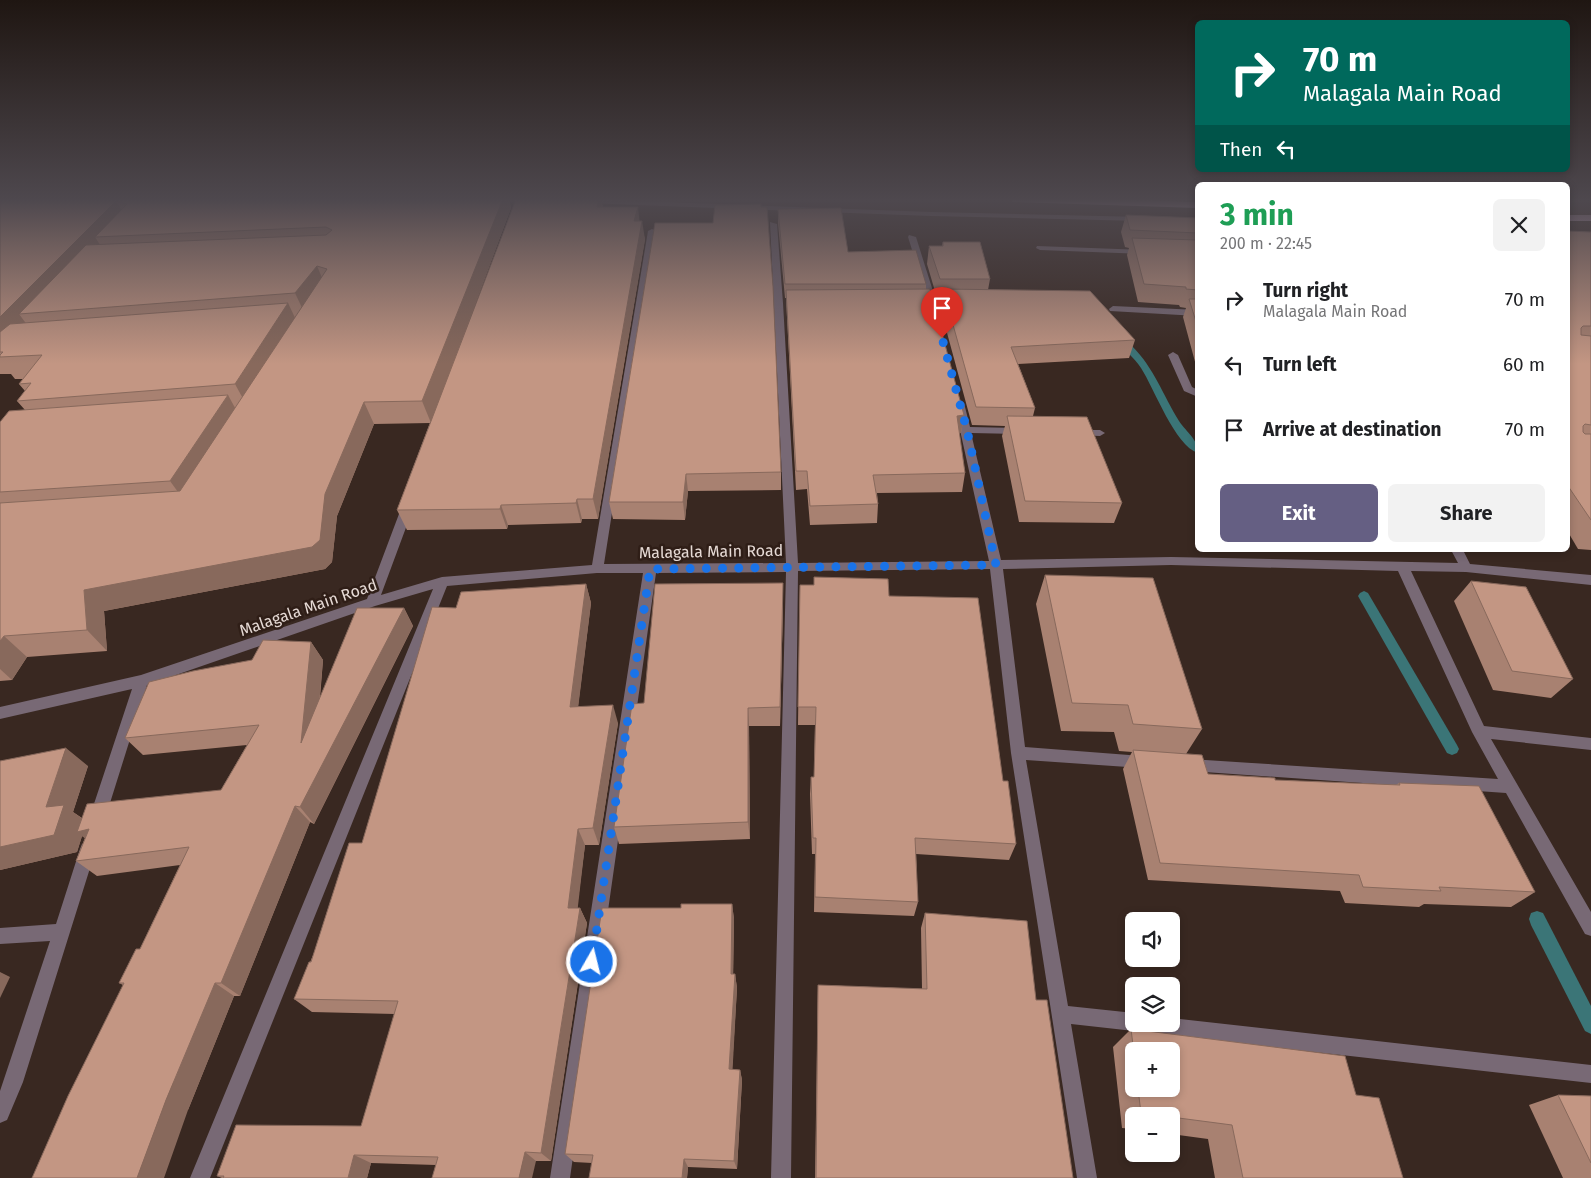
<!DOCTYPE html>
<meta charset="utf-8">
<style>
:root{--surface:#fff;--page:#f2f2f2;--text:#202124;--muted:#757577;--accent:#655f83}
body{margin:0;font-family:"Fira Sans",sans-serif;background:var(--page);color:var(--text);height:100vh;display:flex;flex-direction:column;font-size:19px;white-space:nowrap}
*{box-sizing:border-box;margin:0}
p{font-size:16px;color:var(--muted)}
.icon{flex:none;width:28px;height:28px;fill:none;stroke:currentColor;stroke-width:2;stroke-linecap:round;stroke-linejoin:round}
.map{position:relative;flex:1;overflow:hidden}
.side{position:absolute;left:1195px;top:182px;width:375px;height:370px;display:flex;flex-direction:column;background:var(--surface);border-radius:8px;box-shadow:0 2px 8px #0003}
.side>*{flex:none}
.guide{position:absolute;left:1195px;top:20px;width:375px;height:152px;border-radius:8px;box-shadow:0 2px 8px #0003;background:#00695c;color:#fff;overflow:hidden}
.buttons{position:absolute;left:1125px;top:912px;display:grid;gap:10px}
.buttons a{display:grid;place-items:center;width:55px;height:55px;border-radius:8px;background:var(--surface);box-shadow:0 2px 8px #0003;font-size:25px}
.pin{position:absolute;display:grid;place-items:center;width:42px;height:42px;color:#fff;margin:-51px -21px;border-radius:50% 50% 50% 0;rotate:-45deg;box-shadow:0 0 5px #0007}
.pin .icon{rotate:45deg}
.me{position:absolute;width:55px;margin:-28px;rotate:8deg;stroke-linejoin:round;filter:drop-shadow(0 0 4px #0008)}
.turn{display:flex;align-items:center;gap:18px;height:105px;padding:0 25px;font-size:22px}
.turn .icon{width:65px;height:65px;stroke-width:2.5}
.turn b{display:block;font-size:35px;line-height:42px}
.then{display:flex;align-items:center;height:48px;padding:0 25px;background:#0003;gap:10px;font-size:19px}
.round{display:grid;place-items:center;flex:none;width:52px;height:52px;border-radius:8px;background:var(--page)}
.overview{display:flex;align-items:center;justify-content:space-between;height:85px;padding:0 25px}
h1{font-size:30px;font-weight:700;line-height:38px;color:#1e9e55}
.primary-button{display:flex;gap:10px;margin-top:auto;padding:10px 25px}
.primary-button a{flex:1;height:58px;border-radius:8px;background:var(--accent);color:#fff;font-size:20px;font-weight:700;line-height:58px;text-align:center}
.primary-button a+a{background:var(--page);color:var(--text)}
ul{padding:0;list-style:none}
li{display:flex;align-items:center;gap:15px;height:65px;padding:0 25px}
li div{flex:1}
li b{display:block;font-size:19px}
li em{font-style:normal}
.map>svg:first-child{display:block}
</style>
<div class="map">
<svg width="1591" height="1178" viewBox="0 0 1591 1178">
<rect width="100%" height="100%" fill="#392821"/>
<g fill="none" stroke-linecap="round" stroke-linejoin="round">
<g fill="#3b7577" fill-rule="evenodd">
<path d="M1120 336C1125 338 1128 342 1132 346 1154 368 1163 395 1179 421 1187 433 1198 439 1198 453 1175 446 1154 388 1141 368 1134 357 1123 349 1115 339Z"/>
<path d="M1364 591 1368 593 1457 745 1459 749 1457 753 1452 755 1447 753 1358 596 1360 593Z"/>
<path d="M1537 911 1543 913 1591 1006V1034L1585 1031 1531 925 1529 919 1531 913Z"/>
</g>
<g fill="#786975" fill-rule="evenodd">
<path d="M584 199 932 212 1143 217 1147 219 1143 221 932 216 585 203 581 201Z"/>
<path d="M770 222 777 224 783 303 798 563 989 561 954 403 959 400 964 403 970 427 1019 428 1024 431 1019 434 971 433 1001 560 1171 557 1458 563 1451 550H1463L1470 564 1591 575V585L1466 572 1411 571 1484 726 1591 738V750L1491 739 1591 912V936L1585 934 1506 793 1190 771 1185 770 1183 765 1185 760 1190 759 1498 779 1472 732 1398 571 1171 565 1003 569 1025 747 1142 756 1147 757 1149 762 1147 767 1142 768 1026 760 1068 1006 1134 1013V1024H1171V1018L1591 1065V1083L1145 1033 1138 1029 1134 1031 1071 1024 1097 1178H1077L1011 753 990 569 798 571 791 1178H771L786 572 656 573 570 1178H550L643 573H597L447 586 210 1178H190L433 589 375 606 147 685 105 819 102 824 97 826 92 824 89 819 132 689 0 719V707L141 675 367 599 402 506 408 502 414 506 381 595 442 577 592 565 648 231 652 229 656 231 604 564 786 563Z"/>
<path d="M909 235 916 237 937 304 936 306 933 307 929 304 908 237Z"/>
<path d="M1037 246 1145 250 1149 252 1145 254 1040 250 1036 248Z"/>
<path d="M1113 306 1198 310V316L1110 311 1109 309Z"/>
<path d="M1173 352 1178 355 1192 387 1198 390V397L1184 391 1168 355Z"/>
<path d="M1077 430H1100L1105 433 1100 436 1073 435 1072 433 1073 431Z"/>
<path d="M88 842 94 844 96 849 23 1082 7 1120 0 1123V1091L50 941 0 944V928L56 924 80 849 82 844Z"/>
</g>
<g fill="#e3bbda" fill-rule="evenodd">
<path d="M1009 199H1099L1198 202V208L1013 202Z"/>
<rect x="1568" y="215" width="23" height="6"/>
</g>
</g>
<g fill="#a88171" fill-rule="evenodd">
<path d="M0 199H509L511 208 451 370 516 199H601L603 207 639 221 645 239 598 519H582L581 523 508 525 507 529 407 530 397 510 430 423 374 424 337 516 332 562 325 569 104 611 107 651 27 657 12 680 0 681V422L25 410 17 401 25 391 19 384 23 379H15L11 374H0Z"/>
<path d="M778 209 848 252 926 284V290L964 415 961 433H959L965 473 962 492 877 493 878 504 877 523 810 525 807 489 796 490 786 298H785L778 223Z"/>
<path d="M1126 215 1198 218V373L1183 317 1186 308 1180 307 1179 305 1138 302 1127 255 1129 248 1125 247 1121 232Z"/>
<path d="M655 223 781 472V490L688 491 685 520 613 519 609 502Z"/>
<path d="M1568 231 1591 232V550L1578 549 1568 532Z"/>
<path d="M943 242 990 279 988 290 1135 340 1129 358 1018 364 1035 408 1033 416 1122 503 1114 523 1019 522 1002 436 1005 426 972 425 940 307 942 298H937L927 264 929 246H942Z"/>
<path d="M1045 575 1202 729 1186 754 1208 774 1275 780 1396 785 1399 783 1535 892 1511 907 1424 904 1419 907 1345 903 1340 891 1148 880 1123 769 1132 752 1119 751 1114 732 1061 731 1036 604Z"/>
<path d="M1471 581 1573 679 1551 698 1493 690 1454 601Z"/>
<path d="M783 583V603L780 726H749L750 839 619 844 614 827 644 703Z"/>
<path d="M586 584 591 603 578 706 618 723 599 845H585L577 908H580L587 923 551 1161H536L436 1165 371 1163 367 1178H222L217 1176 361 1126 395 1014 312 1012 294 999 362 843 456 608Z"/>
<path d="M800 585 889 596 1003 781 1016 844 1009 860 916 854 918 902 914 916 814 912 815 854H812L810 794 811 777H814L815 725H798Z"/>
<path d="M404 608 413 626 314 824 310 822 240 996H234L188 1110 123 985 119 983 140 949 180 865 97 876 76 861 85 838 82 836 77 852 0 870V761L88 766 73 812 82 818 221 790 247 745 143 755 125 738 252 660 311 642 323 660 320 698Z"/>
<path d="M732 904 734 919 733 974H735L737 988 732 1069 740 1070 742 1080 737 1169 688 1167 687 1178H589L592 1163 574 1162 565 1154 681 908Z"/>
<path d="M925 913 1036 1000 1073 1178H815L818 985 922 989 921 928Z"/>
<path d="M1131 1029 1356 1095 1403 1178H1215L1208 1139 1171 1134V1116H1134V1129L1122 1128 1113 1047ZM1134 1051 1171 1089H1134Z"/>
<path d="M1558 1095 1591 1096V1178H1563L1529 1105Z"/>
</g>
<g fill="#88695c">
<path d="M110 199H130L127 204 116 201 128 221 95 237 102 248 19 314 28 326 0 352V317Z"/>
<path d="M503 199H509L511 208 431 423 422 401Z"/>
<path d="M599 199H601L604 212 597 207Z"/>
<path d="M638 207 640 225 634 221Z"/>
<path d="M642 221 645 239 598 519 593 499Z"/>
<path d="M317 266 326 287 305 314 295 293Z"/>
<path d="M288 303 298 324 247 406 235 384Z"/>
<path d="M228 395 240 417 186 503 170 481Z"/>
<path d="M364 402 374 424 337 516 332 562 325 569 104 611 107 651 87 630 84 590 325 494Z"/>
<path d="M964 415 961 433 954 434 957 416Z"/>
<path d="M686 474 688 491 685 520 683 502Z"/>
<path d="M577 499 582 519 581 523 576 503Z"/>
<path d="M501 505 508 525 507 529 500 509Z"/>
<path d="M783 583V603L780 726V707Z"/>
<path d="M586 584 591 603 576 725 570 707Z"/>
<path d="M404 608 413 626 314 824 300 807Z"/>
<path d="M4 636 27 657 12 680 0 669V641Z"/>
<path d="M311 642 323 660 314 760 301 743Z"/>
<path d="M613 705 618 723 599 845 593 828Z"/>
<path d="M748 708 749 726 750 839 748 822Z"/>
<path d="M66 748 88 766 73 812 87 822 89 829 98 848 82 836 77 852 0 870V847L46 807Z"/>
<path d="M295 806 310 822 240 996 221 983Z"/>
<path d="M578 829 585 845 576 923 568 908Z"/>
<path d="M732 904 734 919 733 988 731 974Z"/>
<path d="M580 908 587 923 551 1161 541 1153Z"/>
<path d="M0 972 10 977 0 998Z"/>
<path d="M735 974 737 988 732 1080 729 1069Z"/>
<path d="M215 983 234 996 188 1110 164 1178H137L166 1100Z"/>
<path d="M740 1070 742 1080 737 1169 734 1161Z"/>
<path d="M525 1152 536 1161 532 1178H519Z"/>
<path d="M354 1155 371 1163 367 1178H348Z"/>
<path d="M684 1159 688 1167 687 1178H682Z"/>
</g>
<g fill="#c39683" stroke="#88695c">
<path d="M0 199H110L109 200 130 199H503L422 401 364 402 325 494 320 540 312 547 84 590 87 630 4 636 0 641V503L180 491 327 269 317 266 295 293 19 314 86 245 326 235 332 230 326 227 95 237 127 204 116 201 0 317Z"/>
<path d="M516 199H599L597 207H638L634 221H642L593 499H577L576 503 501 505 500 509 397 510Z"/>
<path d="M761 204V207H767L773 286 781 472 686 474 683 502H609L655 223H713L715 205Z"/>
<path d="M841 208 848 252 916 250 926 284H785L778 209Z"/>
<path d="M1126 215 1198 218V233L1130 230Z"/>
<path d="M1568 231 1591 232V326H1583L1581 328V335L1591 336V425L1585 424 1583 426V432L1585 434H1591V520L1568 486Z"/>
<path d="M1132 238 1198 240V290L1186 289V287L1144 284Z"/>
<path d="M943 242H980L990 279H940L929 246H943Z"/>
<path d="M930 289 964 415 957 416 965 473 873 475 878 504 810 506 807 471H796L786 290Z"/>
<path d="M943 289 1090 291 1135 340 1011 347 1035 408 976 407Z"/>
<path d="M1189 299H1198V328Z"/>
<path d="M288 303 235 384 17 401 31 383 19 384 42 355 0 357V355L3 352H0V332L10 324Z"/>
<path d="M228 395 170 481 0 492V422L9 411Z"/>
<path d="M1007 416 1087 417 1122 503 1025 501Z"/>
<path d="M1045 575 1153 578 1202 729 1133 724 1128 705 1072 703Z"/>
<path d="M814 577 888 579 889 596 978 598 1003 781H1008L1016 844 915 838 918 902 815 897 816 838H813L811 777H814L816 707H798L800 585H814Z"/>
<path d="M1471 581 1526 587 1573 679 1512 671Z"/>
<path d="M783 583 780 707 748 708V822L614 827 632 704 644 703 655 584Z"/>
<path d="M586 584 570 707 613 705 593 828 578 829 568 908H580L541 1153 525 1152 519 1178H432L438 1157 354 1155 348 1178H223L224 1176H217L236 1125 361 1126 398 1001 294 999 309 962H311L349 843H362L432 607 456 608 461 592Z"/>
<path d="M357 608H404L300 807 295 806 221 983H215L166 1100 137 1178H32L68 1096 124 983H119L136 949H140L189 847 76 861 89 829 77 832 87 804 221 790 259 725 125 738 149 682 193 671 252 660 263 640 311 642 301 743Z"/>
<path d="M66 748 46 807 64 805 54 835 0 847V761Z"/>
<path d="M1133 750 1202 755 1208 774 1275 778V780L1400 785 1399 783 1479 786 1535 892 1439 887 1441 891 1363 887 1359 875 1160 863Z"/>
<path d="M681 904H732L731 974H735L729 1069 740 1070 734 1161 684 1159 682 1178H589L593 1155 565 1154 602 908H681Z"/>
<path d="M925 913 1027 921 1036 1000H1047L1073 1178H816L818 985 927 989Z"/>
<path d="M1131 1029 1345 1056 1356 1095 1379 1098 1403 1178H1243L1232 1125 1171 1117V1116L1141 1113 1138 1089H1171V1051H1134V1053Z"/>
<path d="M1558 1095 1591 1096V1163Z"/>
</g>
<linearGradient id="sky" x2="0" y2="1"><stop stop-color="#1f1612"/><stop offset="0.55" stop-color="#4e484e"/><stop offset="1" stop-color="#4e484e" stop-opacity="0"/></linearGradient>
<rect width="1591" height="364" fill="url(#sky)"/>
<g fill="none" stroke-linecap="round" stroke-linejoin="round">
<path stroke="#1a73e8" stroke-width="9" stroke-dasharray="0 16.2" d="M592 962 650 569 996 565 967 430 942 338"/>
</g>
<g text-anchor="middle" stroke-width="5" stroke-linejoin="round" paint-order="stroke">
<g font-size="16" fill="#e6dad5" stroke="#2f1e17">
<text transform="translate(711 551) rotate(-1)" y="6">Malagala Main Road</text>
<text transform="translate(308 607) rotate(-19)" y="6">Malagala Main Road</text>
</g>
</g>
</svg>
<div class="buttons">
<a><svg class="icon" aria-label="sound" viewBox="0 0 24 24"><path d="M4 9h4l5-4v14l-5-4H4zM17 9q2 3 0 6"/></svg></a>
<a><svg class="icon" aria-label="layers" viewBox="0 0 24 24"><path d="M12 4l9 5-9 5-9-5zM3 14l9 5 9-5"/></svg></a>
<a>+</a>
<a>−</a>
</div>
<div class="pin" style="left:942px;top:338px;background:#d93025"><svg class="icon" aria-label="arrive" viewBox="0 0 24 24"><path d="M6 21V4h12l-3 4 3 4H6"/></svg></div>
<svg class="me" style="left:592px;top:962px" viewBox="-20 -20 40 40"><circle r="17" fill="#1a73e8" stroke="#fff" stroke-width="3"/><path d="M0-11L8 9 0 5-8 9z" fill="#fff"/></svg>
<div class="guide">
<div class="turn"><svg class="icon" aria-label="right" viewBox="0 0 24 24"><path d="M7 20v-9h11M14 6l5 5-5 5"/></svg><div><b>70 m</b>Malagala Main Road</div></div>
<div class="then">Then<svg class="icon" aria-label="left" viewBox="0 0 24 24"><path d="M17 20v-9H6M10 6l-5 5 5 5"/></svg></div>
</div>
<section class="side">
<div class="overview"><div><h1>3 min</h1><p>200 m · 22:45</p></div><a class="round"><svg class="icon" aria-label="close" viewBox="0 0 24 24"><path d="M6 6l12 12M18 6L6 18"/></svg></a></div>
<ul>
<li><svg class="icon" aria-label="right" viewBox="0 0 24 24"><path d="M7 20v-9h11M14 6l5 5-5 5"/></svg><div><b>Turn right</b><p>Malagala Main Road</p></div><em>70 m</em></li>
<li><svg class="icon" aria-label="left" viewBox="0 0 24 24"><path d="M17 20v-9H6M10 6l-5 5 5 5"/></svg><div><b>Turn left</b></div><em>60 m</em></li>
<li><svg class="icon" aria-label="arrive" viewBox="0 0 24 24"><path d="M6 21V4h12l-3 4 3 4H6"/></svg><div><b>Arrive at destination</b></div><em>70 m</em></li>
</ul>
<div class="primary-button"><a>Exit</a><a>Share</a></div>
</section>
</div>
